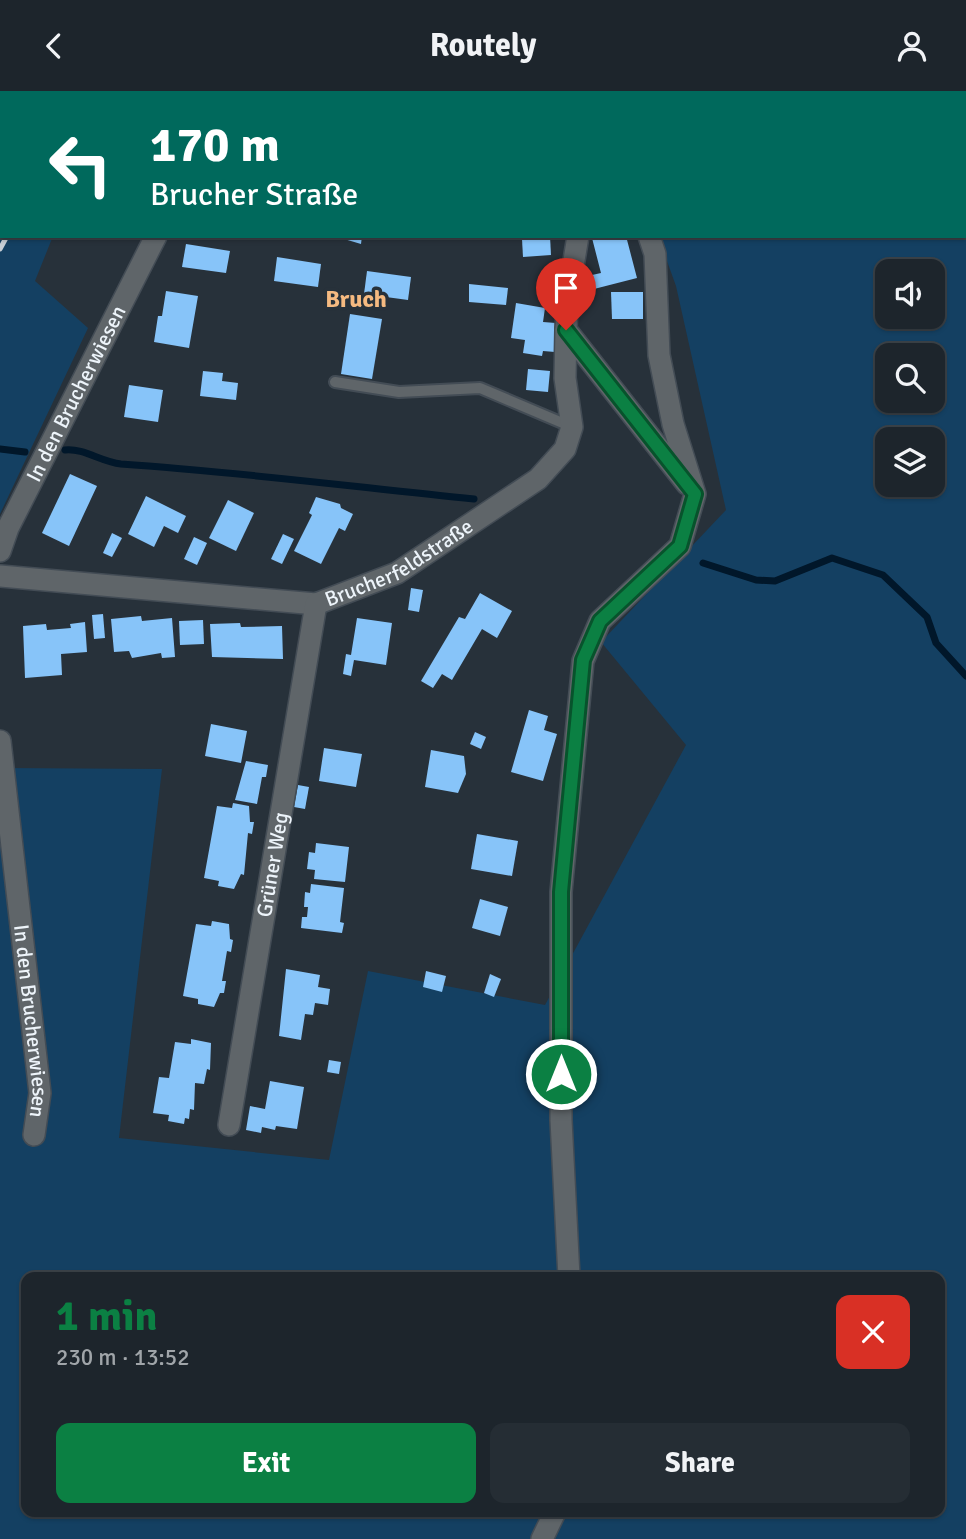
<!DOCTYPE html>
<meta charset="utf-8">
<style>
:root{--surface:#1d252c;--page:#252d34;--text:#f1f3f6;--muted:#a0a5a9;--line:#3b4248;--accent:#0b8043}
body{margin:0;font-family:Signika,sans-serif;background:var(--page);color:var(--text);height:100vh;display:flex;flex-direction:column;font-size:26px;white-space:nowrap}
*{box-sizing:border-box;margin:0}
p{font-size:23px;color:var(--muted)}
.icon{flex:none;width:38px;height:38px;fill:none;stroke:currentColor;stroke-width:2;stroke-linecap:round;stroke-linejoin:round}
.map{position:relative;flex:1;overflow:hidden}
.details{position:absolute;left:21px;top:1181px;width:924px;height:245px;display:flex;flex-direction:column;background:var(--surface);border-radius:14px;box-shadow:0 2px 5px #0004,0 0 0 2px var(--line)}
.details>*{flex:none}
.guide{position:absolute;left:0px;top:0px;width:966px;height:147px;box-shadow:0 2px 5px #0004,0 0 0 2px var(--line);background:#00695c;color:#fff;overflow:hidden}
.buttons{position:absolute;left:875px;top:168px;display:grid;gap:14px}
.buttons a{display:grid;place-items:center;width:70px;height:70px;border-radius:14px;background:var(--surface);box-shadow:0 2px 5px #0004,0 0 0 2px var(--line);font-size:35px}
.pin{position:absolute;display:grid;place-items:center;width:60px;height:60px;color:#fff;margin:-72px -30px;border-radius:50% 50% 50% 0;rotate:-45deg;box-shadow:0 0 7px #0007}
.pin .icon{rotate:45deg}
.me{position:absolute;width:77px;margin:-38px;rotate:0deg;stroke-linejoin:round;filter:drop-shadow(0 0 5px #0008)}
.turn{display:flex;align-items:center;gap:24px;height:147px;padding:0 35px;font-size:32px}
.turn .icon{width:91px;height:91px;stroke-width:2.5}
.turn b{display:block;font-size:49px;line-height:60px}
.round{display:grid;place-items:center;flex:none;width:74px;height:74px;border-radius:14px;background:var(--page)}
.overview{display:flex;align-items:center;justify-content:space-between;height:119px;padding:0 35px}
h1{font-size:42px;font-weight:800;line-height:52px;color:var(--accent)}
.action{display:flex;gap:14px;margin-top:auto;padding:14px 35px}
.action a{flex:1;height:80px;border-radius:14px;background:var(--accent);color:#fff;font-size:28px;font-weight:800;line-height:80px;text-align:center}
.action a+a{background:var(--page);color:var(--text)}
header{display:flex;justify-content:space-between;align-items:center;height:91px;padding:0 35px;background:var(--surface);font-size:32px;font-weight:800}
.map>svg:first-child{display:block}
</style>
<header><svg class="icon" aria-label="back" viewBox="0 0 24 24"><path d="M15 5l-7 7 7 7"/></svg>Routely<svg class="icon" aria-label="person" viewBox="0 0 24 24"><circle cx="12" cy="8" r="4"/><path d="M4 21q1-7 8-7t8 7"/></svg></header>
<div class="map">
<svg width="966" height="1448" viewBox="0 0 966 1448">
<rect width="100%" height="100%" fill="#27313a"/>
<g fill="#144062" fill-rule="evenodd">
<path d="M0 0H142L2 2V145H53L35 190 88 237 0 423Z"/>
<path d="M617 0H966V1448H0V677L162 678 119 1047 329 1069 368 880 545 914 686 654 601 551 726 419 676 195 658 145H964V2ZM887 180H933V226H887ZM887 264H933V310H887ZM887 348H933V394H887ZM26 1186H940V1421H26Z"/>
</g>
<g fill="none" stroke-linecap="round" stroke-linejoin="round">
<g stroke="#01172a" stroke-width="7">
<path d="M0 358 25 361"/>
<path d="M65 359C84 357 101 371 121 373 239 381 356 396 474 408"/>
<path d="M703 472 756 489 775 490 832 467 883 484 927 526 936 552 966 585"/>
</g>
</g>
<g fill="#87c4f9">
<path d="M334 145H362L361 153Z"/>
<path d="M533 145H550L551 164 523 166 522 148Z"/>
<path d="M600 145H626L637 187 594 198 592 184 601 182 592 147Z"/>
<path d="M186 153 230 160 226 182 182 176Z"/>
<path d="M277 166 321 173 318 196 274 190Z"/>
<path d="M367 180 411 186 408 209 364 203Z"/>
<path d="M469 193 508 197 506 214 469 211Z"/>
<path d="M166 200 198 205 189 257 154 251 158 225H162Z"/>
<path d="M611 201H643V228H612Z"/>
<path d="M516 212 545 217 543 231 556 232 555 261 543 260 542 265 523 262 525 249 511 247Z"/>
<path d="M350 223 382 228 372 288 341 283Z"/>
<path d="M528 278 550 280 548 301 526 299Z"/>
<path d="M203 280 223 282 222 290 238 292 236 309 200 305Z"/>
<path d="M129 294 163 299 158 331 124 326Z"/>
<path d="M70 383 97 395 69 455 42 442Z"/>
<path d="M146 405 186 425 178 442 164 435 154 456 128 443Z"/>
<path d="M316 406 340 413 341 417 353 423 345 440 339 437 321 473 294 460 312 424 309 422Z"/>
<path d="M228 409 254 422 236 460 209 447Z"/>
<path d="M112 442 122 447 112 466 103 462Z"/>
<path d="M283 443 294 448 282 473 271 468Z"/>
<path d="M194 446 207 452 197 474 184 468Z"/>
<path d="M411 497 423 499 419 521 408 519Z"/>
<path d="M480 502 512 520 497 547 482 538 452 589 442 583 433 597 421 590 459 526 465 528Z"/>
<path d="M103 523 105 547 94 548 92 524Z"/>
<path d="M141 525 142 530 172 527 175 566 162 567 161 562 132 567 129 560 114 561 111 528Z"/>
<path d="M357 527 392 532 386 574 354 569 351 585 343 583 346 563 351 564Z"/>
<path d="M203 529 204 553 180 554 179 530Z"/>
<path d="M85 531 87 561 61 563 62 584 25 587 23 535 46 533 47 539 71 537 70 533Z"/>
<path d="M240 532 241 536 282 535 283 568 212 566 210 533Z"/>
<path d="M529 619 548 625 544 639 557 643 543 690 511 681Z"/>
<path d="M211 633 247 640 241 672 205 665Z"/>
<path d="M475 641 486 646 481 658 470 653Z"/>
<path d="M324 657 362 663 356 696 319 690Z"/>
<path d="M431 659 464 665 466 683 458 702 425 696Z"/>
<path d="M246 670 268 674 266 686H262L257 713 235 709Z"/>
<path d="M298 694 309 696 305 718 294 716Z"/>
<path d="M233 712 249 715 250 731H254L252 743 248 742 244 784 241 783 234 798 218 795 219 790 204 787 217 715 232 717Z"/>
<path d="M477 743 518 750 512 785 471 778Z"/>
<path d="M316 752 349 756 345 791 314 788 315 779 307 778 309 761 315 762Z"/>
<path d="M311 793 344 797 340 831 344 832 342 842 301 837 302 826H307L308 816H304L305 801 310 802Z"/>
<path d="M480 808 508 816 500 845 472 837Z"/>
<path d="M212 830 229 833 230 848 233 849 231 861 227 860 222 890H226L224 902H220L214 916 198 913V908L183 905 196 833 211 835Z"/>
<path d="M286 878 320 884 318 896 330 898 328 914 315 912 313 924 305 923 301 949 279 945Z"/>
<path d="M426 880 446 885 442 901 423 896Z"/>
<path d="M490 883 501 888 494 906 484 902Z"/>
<path d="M191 948 211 952 210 979 207 978 204 993 195 992 194 1019 190 1018 189 1028 185 1027 184 1033 168 1030 169 1024 153 1022 159 986 169 987 175 951 191 953Z"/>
<path d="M329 969 341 971 339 983 327 981Z"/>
<path d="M270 990 304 996 297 1038 276 1035 275 1039 262 1036 261 1042 246 1039 250 1015 265 1018Z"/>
</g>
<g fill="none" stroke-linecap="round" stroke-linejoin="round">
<defs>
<path id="lane" d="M335 291 399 301 480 297 572 336"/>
<g id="street">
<path d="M570 0 571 2"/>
<path d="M597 0 598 2"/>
<path d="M225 2 226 0"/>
<path d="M578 145 567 212 566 239 687 393"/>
<path id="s1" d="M0 460 8 437 156 145"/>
<path id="s2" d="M0 485 316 513 397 482 538 388 565 358 572 336 565 287 566 239"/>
<path id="s3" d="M0 650 40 1002 34 1044"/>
<path id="s4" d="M229 1034 316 513"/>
<path d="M569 1186 561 1029V801L583 570 600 530 680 455 695 403 673 333 659 264 655 163 649 145"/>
<path d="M542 1448 555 1421"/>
</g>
</defs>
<use href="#lane" stroke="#434c55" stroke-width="14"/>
<use href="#street" stroke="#434c55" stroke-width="24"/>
<use href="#lane" stroke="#5f6569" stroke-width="10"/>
<use href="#street" stroke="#5f6569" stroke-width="21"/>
<g stroke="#c7cfd6" stroke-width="5">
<path d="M88 2 89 0"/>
<path d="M0 158 7 145"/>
</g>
</g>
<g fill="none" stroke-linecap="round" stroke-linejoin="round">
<defs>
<path id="route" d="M561 983V801L583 569 600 530 680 455 695 403 566 239"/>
</defs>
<use href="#route" stroke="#07532c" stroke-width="18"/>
<use href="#route" stroke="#0b8043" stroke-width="12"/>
</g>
<g text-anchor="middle" stroke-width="7" stroke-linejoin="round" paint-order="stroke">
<g font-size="21" fill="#edf4fa" stroke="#27313a">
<text dy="7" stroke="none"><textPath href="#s1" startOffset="175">In den Brucherwiesen</textPath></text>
<text dy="7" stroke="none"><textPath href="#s2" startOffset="410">Brucherfeldstraße</textPath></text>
<text dy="7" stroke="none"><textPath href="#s4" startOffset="264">Grüner Weg</textPath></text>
<text dy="7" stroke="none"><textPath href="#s3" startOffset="282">In den Brucherwiesen</textPath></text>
</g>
<g font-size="24" font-weight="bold" fill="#f5ba81" stroke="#27313a">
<text x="356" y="216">Bruch</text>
</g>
</g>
</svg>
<div class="buttons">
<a><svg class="icon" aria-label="sound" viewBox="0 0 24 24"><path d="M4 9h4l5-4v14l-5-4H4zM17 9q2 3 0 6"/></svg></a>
<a><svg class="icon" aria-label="search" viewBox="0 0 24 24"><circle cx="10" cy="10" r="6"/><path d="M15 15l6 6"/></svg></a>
<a><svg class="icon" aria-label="layers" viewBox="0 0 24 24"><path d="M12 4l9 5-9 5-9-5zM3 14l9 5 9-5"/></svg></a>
</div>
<div class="pin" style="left:566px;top:239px;background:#d93025"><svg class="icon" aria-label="arrive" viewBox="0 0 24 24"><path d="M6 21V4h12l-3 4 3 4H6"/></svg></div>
<svg class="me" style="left:561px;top:983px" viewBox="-20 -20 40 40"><circle r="17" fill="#0b8043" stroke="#fff" stroke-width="3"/><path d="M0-11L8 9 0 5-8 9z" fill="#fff"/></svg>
<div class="guide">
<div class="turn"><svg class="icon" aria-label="left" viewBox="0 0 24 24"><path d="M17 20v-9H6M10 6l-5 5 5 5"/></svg><div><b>170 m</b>Brucher Straße</div></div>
</div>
<section class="details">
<div class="overview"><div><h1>1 min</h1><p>230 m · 13:52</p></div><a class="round" style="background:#d93025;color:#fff"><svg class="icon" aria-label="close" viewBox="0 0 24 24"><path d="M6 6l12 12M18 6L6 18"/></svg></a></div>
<div class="action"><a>Exit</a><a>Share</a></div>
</section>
</div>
